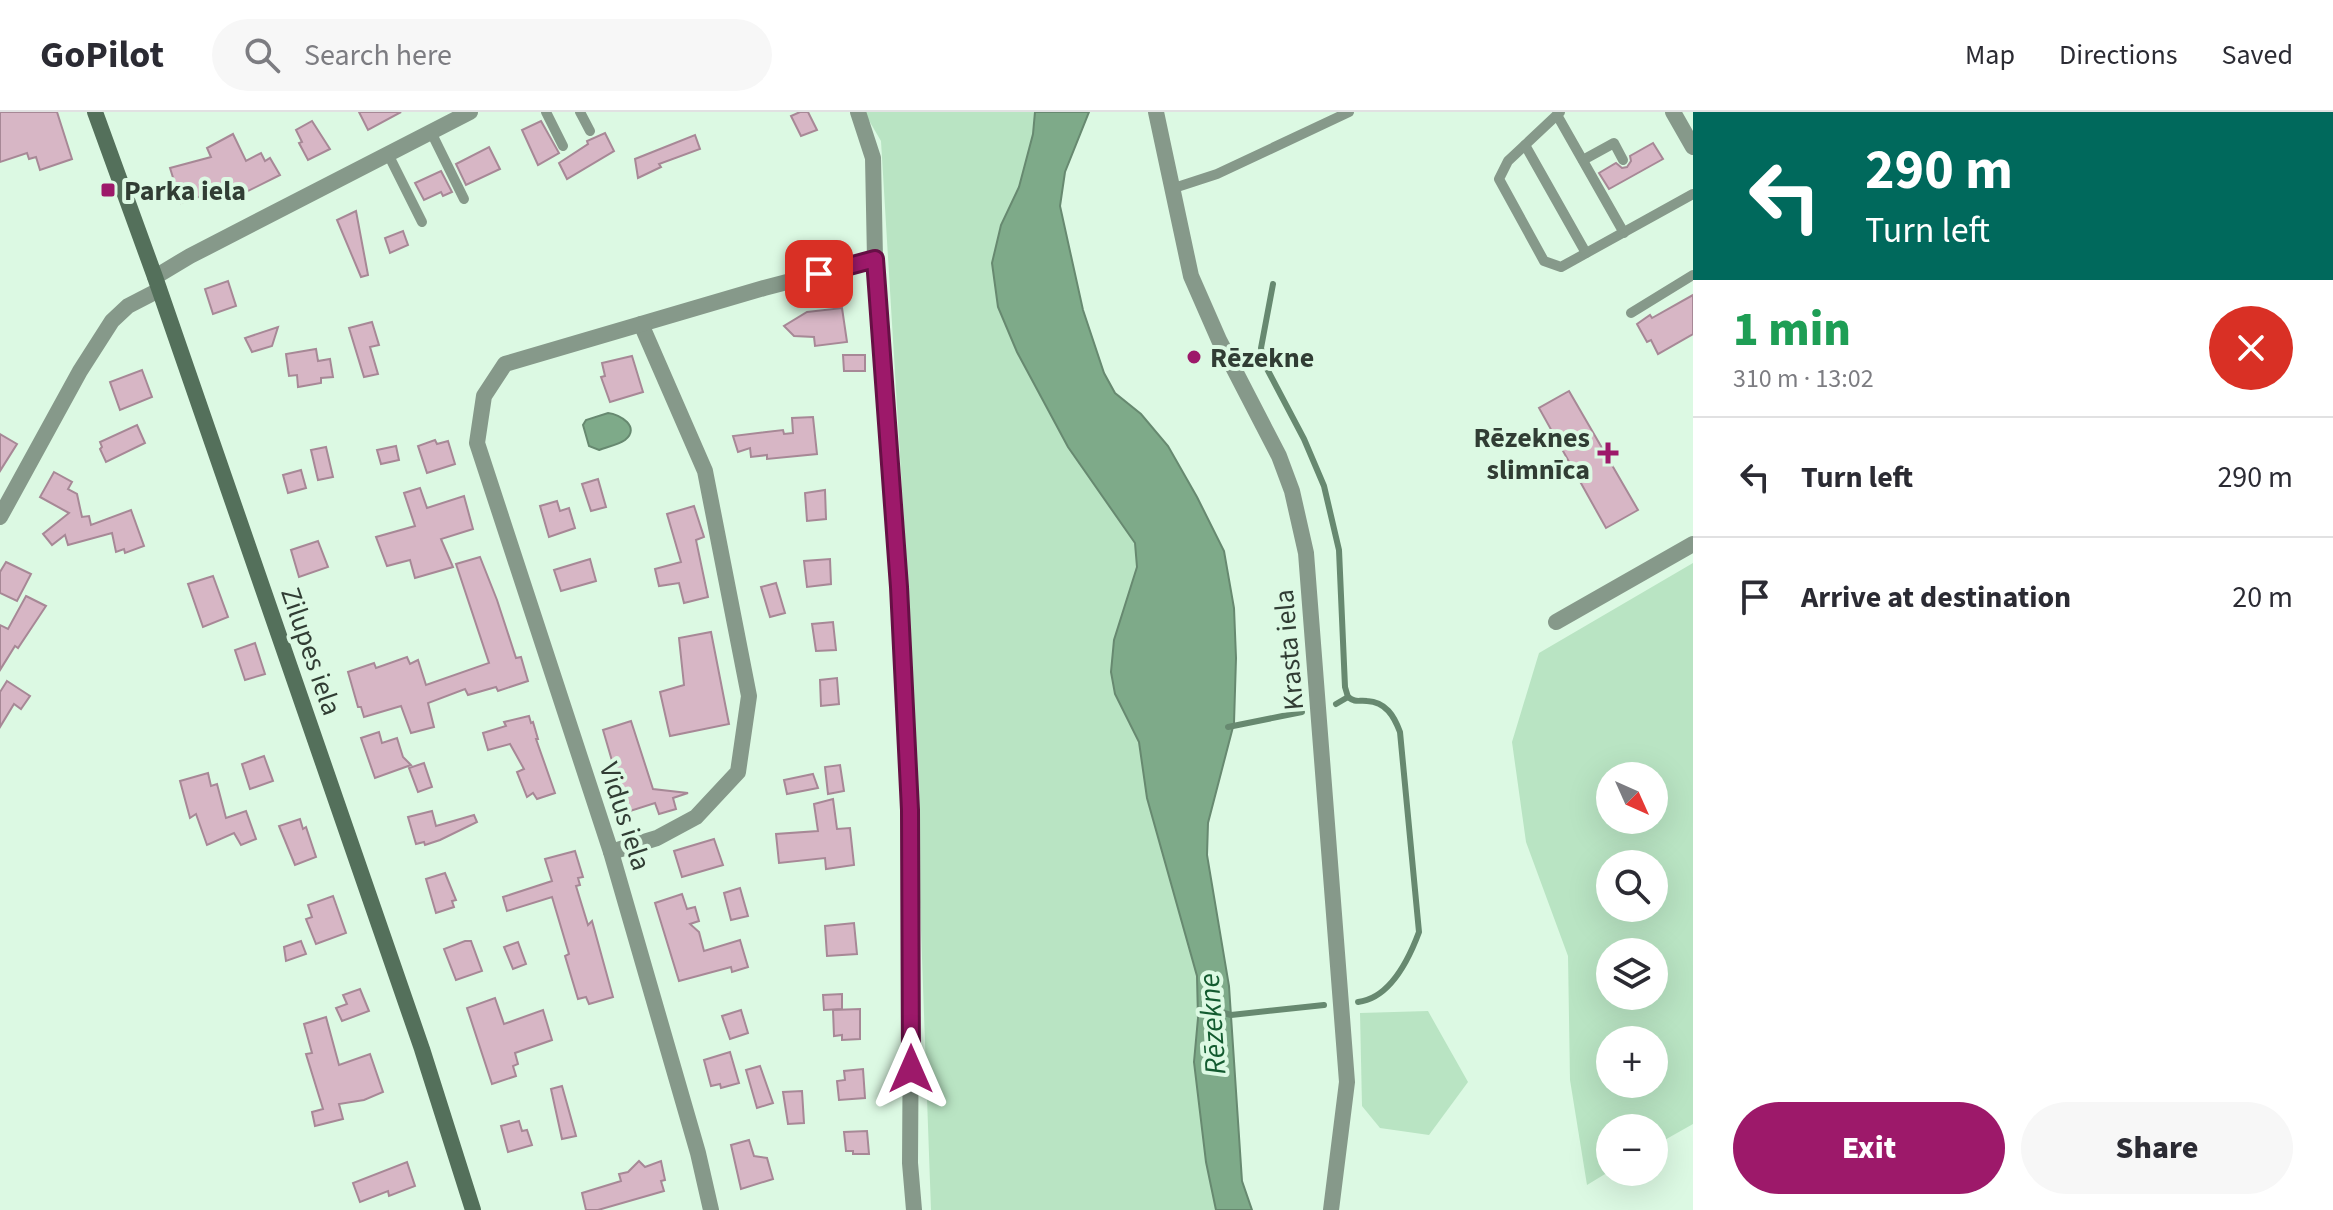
<!DOCTYPE html>
<meta charset="utf-8">
<style>
:root{--surface:#fff;--page:#f7f7f7;--text:#2b2b33;--muted:#7c7c81;--line:#e1e1e2;--accent:#9d196a}
body{margin:0;font-family:"Source Sans 3",sans-serif;background:var(--page);color:var(--text);height:100vh;display:flex;flex-direction:column;font-size:30px;white-space:nowrap}
*{box-sizing:border-box;margin:0}
p{font-size:26px;color:var(--muted)}
.icon{flex:none;width:44px;height:44px;fill:none;stroke:currentColor;stroke-width:2;stroke-linecap:round;stroke-linejoin:round}
.map{position:relative;flex:1;overflow:hidden}
.panel{display:flex;flex-direction:column;background:var(--surface);width:640px}
.panel>*{flex:none}
.top-card{background:#00695c;color:#fff;overflow:hidden}
.needle{width:52px;rotate:135deg}
.fabs{position:absolute;left:1596px;top:650px;display:grid;gap:16px}
.fabs a{display:grid;place-items:center;width:72px;height:72px;border-radius:50%;background:var(--surface);box-shadow:0 8px 32px #0002;font-size:40px}
.pin{position:absolute;display:grid;place-items:center;width:68px;height:68px;color:#fff;margin:-34px;border-radius:16px;box-shadow:0 4px 12px #0006}
.me{position:absolute;width:88px;margin:-44px;rotate:0deg;stroke-linejoin:round;filter:drop-shadow(0 0 6px #0008)}
.turn{display:flex;align-items:center;gap:28px;height:168px;padding:0 40px;font-size:36px}
.turn .icon{width:104px;height:104px;stroke-width:2.5}
.turn b{display:block;font-size:56px;line-height:68px}
.round{display:grid;place-items:center;flex:none;width:84px;height:84px;border-radius:42px;background:var(--page)}
.headline{display:flex;align-items:center;justify-content:space-between;height:136px;padding:0 40px}
h1{font-size:48px;font-weight:800;line-height:60px;color:#1e9e55}
.primary-button{display:flex;gap:16px;margin-top:auto;padding:16px 40px}
.primary-button a{flex:1;height:92px;border-radius:48px;background:var(--accent);color:#fff;font-size:32px;font-weight:800;line-height:92px;text-align:center}
.primary-button a+a{background:var(--page);color:var(--text)}
ul{padding:0;list-style:none}
li{display:flex;align-items:center;gap:24px;height:120px;padding:0 40px;border-top:2px solid var(--line)}
li div{flex:1}
li b{display:block;font-size:30px}
li em{font-style:normal}
header{display:flex;align-items:center;gap:48px;box-sizing:border-box;height:112px;padding:0 40px;background:var(--surface);border-bottom:2px solid var(--line)}
header strong{font-size:38px}
nav{display:flex;gap:44px;margin-inline-start:auto;font-size:28px}
.search{width:560px;height:72px;background:var(--page);display:flex;align-items:center;gap:20px;box-sizing:border-box;padding:0 28px;border-radius:44px;color:var(--muted);font-size:30px}
main{display:flex;flex:1;min-height:0}
.map>svg:first-child{display:block}
</style>
<header>
<strong>GoPilot</strong>
<div class="search"><svg class="icon" aria-label="search" viewBox="0 0 24 24"><circle cx="10" cy="10" r="6"/><path d="M15 15l6 6"/></svg>Search here</div>
<nav><a>Map</a><a>Directions</a><a>Saved</a></nav>
</header>
<main>
<div class="map">
<svg width="1693" height="1098" viewBox="0 0 1693 1098">
<rect width="100%" height="100%" fill="#dcf9e3"/>
<g fill="#b9e4c3" fill-rule="evenodd">
<path d="M864 0H1061L1036 96 1159 405 1241 1098H931L910 510 881 29Z"/>
<path d="M1693 451V1012L1654 1034V1016H1610V1059L1587 1073 1570 968 1568 844 1526 730 1512 630 1539 541ZM1610 664H1654V708H1610ZM1610 752H1654V796H1610ZM1654 840V884H1610V840ZM1610 928H1654V972H1610Z"/>
<path d="M1428 899 1468 970 1429 1023 1380 1016 1362 994 1360 901Z"/>
</g>
<g fill="#7eaa89" stroke="#678970" stroke-width="2">
<path d="M1035 0H1089L1065 60 1060 94 1083 198 1104 261 1115 281 1141 302 1168 334 1197 385 1224 439 1234 496 1236 546 1234 611 1208 711 1207 743 1229 874 1242 1069 1252 1098H1216L1206 1050 1194 950 1198 906 1197 864 1147 686 1139 630 1115 582 1111 560 1114 528 1137 455 1135 431 1068 335 1017 240 998 195 992 151 1001 113 1019 75 1033 22Z"/>
<path d="M608 301C620 302 641 315 625 328 618 333 606 335 599 338L589 334 583 313 586 308Z"/>
</g>
<g fill="none" stroke-linecap="round" stroke-linejoin="round">
<g stroke="#678970" stroke-width="6">
<path d="M1273 172 1261 236 1265 253 1304 327 1324 374 1339 438 1345 575 1348 585"/>
<path d="M1348 585C1356 591 1358 588 1367 589 1386 590 1394 604 1400 620L1419 820C1409 847 1391 886 1358 890"/>
<path d="M1336 592 1348 585"/>
<path d="M1228 615 1302 600"/>
<path d="M1224 901 1231 903 1324 893"/>
</g>
</g>
<g fill="#d7b6c5" stroke="#a78896" stroke-width="2">
<path d="M0 0H57L72 47 40 58 36 45 29 47 27 41 0 50Z"/>
<path d="M359 0H401L368 18Z"/>
<path d="M800 0H808L817 18 801 24 791 4Z"/>
<path d="M312 9 330 37 308 48 299 31 302 30 296 18Z"/>
<path d="M541 9 559 41 538 53 522 18Z"/>
<path d="M605 21 614 39 567 67 559 51 588 32 587 29Z"/>
<path d="M233 22 246 49 261 41 265 49 270 46 280 63 236 85 231 74 181 91 170 56 211 45 207 36Z"/>
<path d="M695 23 700 37 659 52 661 55 638 66 635 47Z"/>
<path d="M1653 31 1663 47 1609 77 1599 61 1616 51 1622 56 1627 55 1631 49 1630 44Z"/>
<path d="M489 35 500 57 466 73 456 52Z"/>
<path d="M441 59 452 80 443 84 441 80 424 88 415 71Z"/>
<path d="M356 99 368 163 361 165 337 108Z"/>
<path d="M403 119 408 133 390 141 385 126Z"/>
<path d="M228 169 236 194 213 202 205 177Z"/>
<path d="M1693 183V222L1658 242 1651 228 1647 230 1637 212 1650 203 1652 206Z"/>
<path d="M842 196 847 230 815 234 814 225 794 224 784 214 807 200Z"/>
<path d="M372 210 379 233 370 235 378 262 364 265 349 216Z"/>
<path d="M278 215 272 234 252 240 245 226Z"/>
<path d="M316 237 318 249 330 247 333 265 321 266V271L298 275 297 263 289 264 286 242Z"/>
<path d="M843 243H865V259H844Z"/>
<path d="M632 244 643 280 610 290 601 265 605 264 602 251Z"/>
<path d="M142 258 152 285 120 298 110 270Z"/>
<path d="M1569 279 1638 398 1606 416 1539 296Z"/>
<path d="M813 305 817 342 767 347V343L751 345 750 336 738 340 733 324 783 318 784 322 793 321 792 306Z"/>
<path d="M137 313 145 331 106 350 100 337 102 335 100 330Z"/>
<path d="M0 322 17 332 0 359Z"/>
<path d="M435 328 437 332 448 329 455 352 427 361 418 334Z"/>
<path d="M396 334 399 348 381 352 377 338Z"/>
<path d="M326 335 333 365 318 368 311 338Z"/>
<path d="M301 358 306 376 288 381 283 363Z"/>
<path d="M54 360 72 370 68 377 77 382 82 405 89 404 91 413 131 398 144 434 125 441 124 437 116 440 112 421 68 433 65 423 52 433 43 422 69 401 40 385Z"/>
<path d="M598 367 606 395 591 399 582 372Z"/>
<path d="M420 376 427 396 464 384 473 417 441 427 453 455 415 466 410 448 387 454 376 425 415 414 404 381Z"/>
<path d="M825 378 826 407 807 409 805 381Z"/>
<path d="M557 389 560 399 569 396 575 416 549 425 540 394Z"/>
<path d="M694 394 704 425 696 428 708 485 684 491 679 471 659 474 655 457 681 450 667 402Z"/>
<path d="M318 429 328 455 299 465 291 438Z"/>
<path d="M480 445 497 488 516 546 521 545 528 569 498 579 496 575 468 583 465 577 428 591 434 615 411 621 401 594 364 605 361 595H358L348 560 374 551 376 556 407 545 410 552 418 548 426 573 489 551 456 452Z"/>
<path d="M590 447 596 469 561 479 554 458Z"/>
<path d="M830 447 831 472 807 475 804 449Z"/>
<path d="M6 450 31 462 17 489 0 481V460Z"/>
<path d="M213 464 228 505 203 515 188 472Z"/>
<path d="M776 471 785 501 770 505 761 475Z"/>
<path d="M26 484 46 494 18 536 15 534 0 558V513L8 517Z"/>
<path d="M833 510 836 538 816 539 812 512Z"/>
<path d="M711 520 729 612 670 624 660 580 684 573 679 526Z"/>
<path d="M255 531 265 562 245 568 235 538Z"/>
<path d="M837 566 839 592 821 594 820 568Z"/>
<path d="M7 569 30 584 21 597 14 592 0 615V580Z"/>
<path d="M529 604 531 611 533 610 538 627H536L555 681 537 687 533 681 527 685 517 660 524 657 510 632 488 638 483 621 506 614 504 610Z"/>
<path d="M631 609 653 677 688 681 673 686 676 697 659 702 655 691 627 700 603 618Z"/>
<path d="M379 620 382 631 397 626 403 645 411 653 375 666 361 626Z"/>
<path d="M264 644 273 669 250 677 242 652Z"/>
<path d="M424 651 432 675 418 680 409 656Z"/>
<path d="M840 653 844 679 828 682 825 655Z"/>
<path d="M208 661 211 674 217 672 226 706 246 699 256 727 241 733 234 721 207 733 196 702 190 706 180 669Z"/>
<path d="M813 662 818 676 787 682 784 668Z"/>
<path d="M833 687 837 717 850 716 854 753 826 757 825 746 779 751 776 722 818 719 814 692Z"/>
<path d="M432 699 436 714 474 703 477 710 440 728 425 733 424 730 416 732 408 705Z"/>
<path d="M300 707 303 717 306 715 316 745 295 753 279 714Z"/>
<path d="M714 727 723 753 682 765 674 739Z"/>
<path d="M575 739 583 765 578 766 580 773 576 774 588 813 592 809 613 885 589 892 586 885 578 887 565 844 569 842 552 785 507 799 503 785 552 769 545 747Z"/>
<path d="M445 761 456 788 452 789 454 795 436 801 426 767Z"/>
<path d="M740 776 748 804 731 808 724 781Z"/>
<path d="M682 782 687 797 695 795 699 809 690 812 699 820 704 839 740 828 748 855 732 860 731 855 679 869 655 791Z"/>
<path d="M333 784 346 821 316 832 306 807 312 805 308 793Z"/>
<path d="M854 811 857 842 827 844 825 814Z"/>
<path d="M301 829 306 842 286 849 284 835Z"/>
<path d="M465 829H471L482 859 456 868 444 837Z"/>
<path d="M518 830 526 852 513 857 504 835Z"/>
<path d="M360 877 369 899 342 909 336 896 347 892 343 883Z"/>
<path d="M842 882V897L824 898 823 883Z"/>
<path d="M495 886 504 912 543 898 552 928 515 941 518 952 513 954 516 964 492 972 467 896Z"/>
<path d="M860 897V927L842 928V923L834 924 833 898Z"/>
<path d="M741 898 748 921 730 927 722 904Z"/>
<path d="M326 905 339 953 370 942 383 980 364 988 339 992 343 1007 315 1014 312 1000 323 997 306 942 312 941 304 912Z"/>
<path d="M730 940 739 971 721 976 720 972 711 974 704 948Z"/>
<path d="M760 954 773 991 757 996 746 958Z"/>
<path d="M863 957 865 986 839 988 837 969 845 968 844 959Z"/>
<path d="M562 974 576 1024 562 1027 551 977Z"/>
<path d="M802 979 804 1011 788 1012 783 980Z"/>
<path d="M519 1009 522 1019 527 1018 532 1033 508 1040 501 1014Z"/>
<path d="M867 1019 869 1042H853V1039H846L844 1020Z"/>
<path d="M749 1028 754 1044 767 1046 773 1067 741 1077 731 1033Z"/>
<path d="M639 1049 645 1055 661 1049 665 1068 661 1069 664 1079 598 1098H586L582 1081 621 1069 619 1062 628 1060Z"/>
<path d="M407 1050 415 1074 389 1084 388 1079 360 1090 353 1071Z"/>
</g>
<g fill="none" stroke-linecap="round" stroke-linejoin="round">
<g stroke="#86998a" stroke-width="10">
<path d="M546 0 563 34"/>
<path d="M580 0 590 19"/>
<path d="M1560 0 1508 49 1499 67 1544 149 1561 155 1693 82"/>
<path d="M1557 3 1624 121"/>
<path d="M431 20 464 87"/>
<path d="M1525 33 1586 141"/>
<path d="M388 42 422 110"/>
<path d="M1583 48 1614 31 1623 48"/>
<path d="M1171 77 1217 62 1349 0"/>
<path d="M1631 201 1693 163"/>
</g>
<g stroke="#86998a" stroke-width="16">
<path d="M858 0 873 46 875 147 899 475 912 743 910 1051 914 1098"/>
<path d="M1156 0 1191 164 1219 228 1279 344 1292 379 1306 441 1347 970 1331 1098"/>
<path d="M1673 0 1693 35"/>
<path d="M155 165 190 144 470 0"/>
<path d="M0 405 80 259 112 209 128 194 159 178"/>
<path d="M1556 510 1693 432"/>
<path d="M611 740 657 726 696 705 738 660 749 584 705 359 641 212"/>
<path d="M711 1098 698 1041 611 740 477 331 484 284 505 252 764 176 875 147"/>
</g>
<path stroke="#54705b" stroke-width="16" d="M95 0 155 165 422 937 473 1098"/>
</g>
<g fill="none" stroke-linecap="round" stroke-linejoin="round">
<defs>
<path id="route" d="M819 162 875 147 899 475 910 698 911 957"/>
</defs>
<use href="#route" stroke="#661045" stroke-width="20"/>
<use href="#route" stroke="#9d196a" stroke-width="14"/>
</g>
<g fill="#9d196a" stroke="#dcf9e3" stroke-width="3">
<rect x="100" y="70" width="16" height="16" rx="4"/>
<circle cx="1194" cy="245" r="8"/>
<path d="M1604 329h8v8h8v8h-8v8h-8v-8h-8v-8h8z"/>
</g>
<g text-anchor="middle" stroke-width="8" stroke-linejoin="round" paint-order="stroke">
<g font-size="28" font-weight="bold" fill="#313d34" stroke="#dcf9e3" text-anchor="start">
<text x="124" y="88">Parka iela</text>
<text x="1210" y="255">Rēzekne</text>
<text x="1590" y="335" text-anchor="end">Rēzeknes<tspan x="1590" dy="32">slimnīca</tspan></text>
</g>
<g font-size="28" fill="#313d34" stroke="#dcf9e3">
<text transform="translate(1288 538) rotate(-95)" y="10">Krasta iela</text>
<text transform="translate(312 539) rotate(71)" y="10">Zilupes iela</text>
<text transform="translate(626 704) rotate(72)" y="10">Vidus iela</text>
</g>
<g font-size="30" font-style="italic" fill="#125a2f" stroke="#dcf9e3">
<text transform="translate(1212 912) rotate(-94)" y="10">Rēzekne</text>
</g>
</g>
</svg>
<div class="fabs">
<a><svg class="needle" viewBox="-14 -14 28 28"><path d="M0-13l5 13h-10z" fill="#e53935"/><path d="M0 13l5-13h-10z" fill="#7c7c81"/></svg></a>
<a><svg class="icon" aria-label="search" viewBox="0 0 24 24"><circle cx="10" cy="10" r="6"/><path d="M15 15l6 6"/></svg></a>
<a><svg class="icon" aria-label="layers" viewBox="0 0 24 24"><path d="M12 4l9 5-9 5-9-5zM3 14l9 5 9-5"/></svg></a>
<a>+</a>
<a>−</a>
</div>
<div class="pin" style="left:819px;top:162px;background:#d93025"><svg class="icon" aria-label="arrive" viewBox="0 0 24 24"><path d="M6 21V4h12l-3 4 3 4H6"/></svg></div>
<svg class="me" style="left:911px;top:957px" viewBox="-20 -20 40 40"><path d="M0-17L14 15 0 8-14 15z" fill="#9d196a" stroke="#fff" stroke-width="4"/></svg>
</div>
<section class="panel">
<div class="top-card">
<div class="turn"><svg class="icon" aria-label="left" viewBox="0 0 24 24"><path d="M17 20v-9H6M10 6l-5 5 5 5"/></svg><div><b>290 m</b>Turn left</div></div>
</div>
<div class="headline"><div><h1>1 min</h1><p>310 m · 13:02</p></div><a class="round" style="background:#d93025;color:#fff"><svg class="icon" aria-label="close" viewBox="0 0 24 24"><path d="M6 6l12 12M18 6L6 18"/></svg></a></div>
<ul>
<li><svg class="icon" aria-label="left" viewBox="0 0 24 24"><path d="M17 20v-9H6M10 6l-5 5 5 5"/></svg><div><b>Turn left</b></div><em>290 m</em></li>
<li><svg class="icon" aria-label="arrive" viewBox="0 0 24 24"><path d="M6 21V4h12l-3 4 3 4H6"/></svg><div><b>Arrive at destination</b></div><em>20 m</em></li>
</ul>
<div class="primary-button"><a>Exit</a><a>Share</a></div>
</section>
</main>
